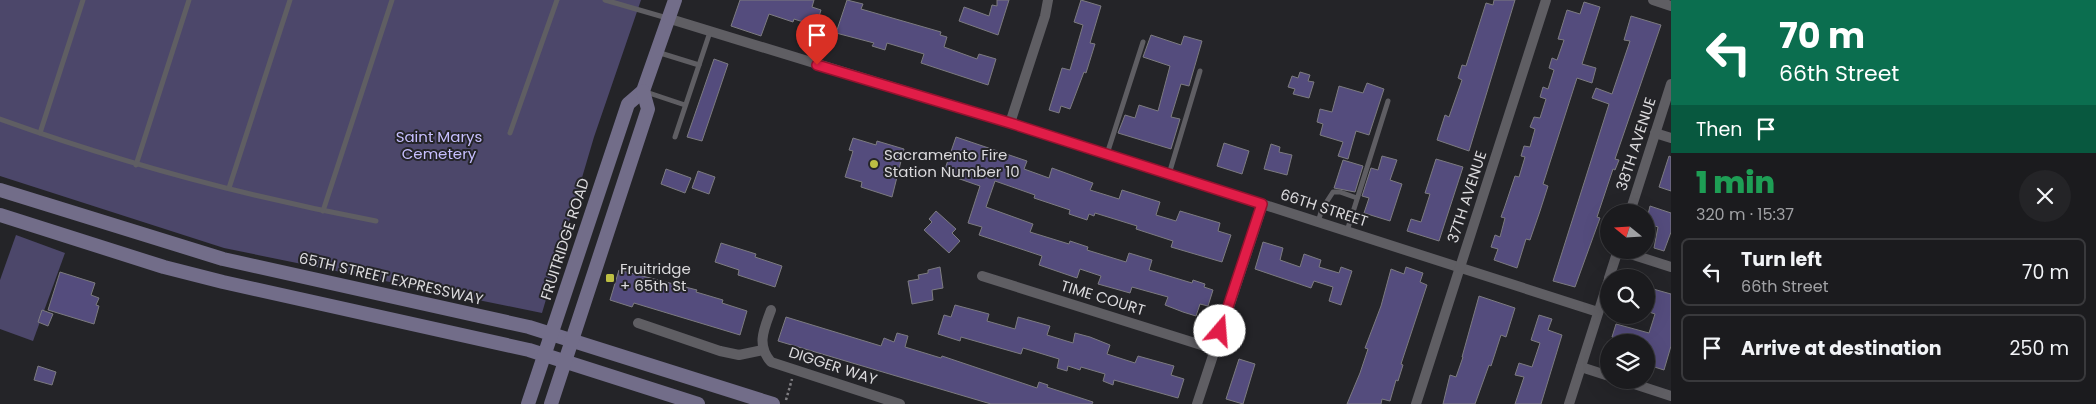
<!DOCTYPE html>
<meta charset="utf-8">
<style>
:root{--surface:#1b1b1e;--page:#242427;--text:#f1f3f6;--muted:#a0a1a4;--line:#39393c}
body{margin:0;font-family:Poppins,sans-serif;background:var(--page);color:var(--text);height:100vh;display:flex;flex-direction:column;font-size:19px;white-space:nowrap}
*{box-sizing:border-box;margin:0}
p{font-size:16px;color:var(--muted)}
.icon{flex:none;width:28px;height:28px;fill:none;stroke:currentColor;stroke-width:2;stroke-linecap:round;stroke-linejoin:round}
.map{position:relative;flex:1;overflow:hidden}
.details{display:flex;flex-direction:column;background:var(--surface);width:425px}
.details>*{flex:none}
.guide{background:#0b6e4f;color:#fff;overflow:hidden}
.needle{width:32px;rotate:288deg}
.controls{position:absolute;left:1600px;top:204px;display:grid;gap:10px}
.controls a{display:grid;place-items:center;width:55px;height:55px;border-radius:50%;background:var(--surface);box-shadow:0 5px 20px #0002,0 0 0 1px var(--line);font-size:25px}
.pin{position:absolute;display:grid;place-items:center;width:42px;height:42px;color:#fff;margin:-51px -21px;border-radius:50% 50% 50% 0;rotate:-45deg;box-shadow:0 0 5px #0007}
.pin .icon{rotate:45deg}
.me{position:absolute;width:55px;margin:-28px;rotate:18deg;stroke-linejoin:round;filter:drop-shadow(0 0 4px #0008)}
.turn{display:flex;align-items:center;gap:18px;height:105px;padding:0 25px;font-size:22px}
.turn .icon{width:65px;height:65px;stroke-width:2.5}
.turn b{display:block;font-size:35px;line-height:42px}
.then{display:flex;align-items:center;height:48px;padding:0 25px;background:#0003;gap:10px;font-size:19px}
.round{display:grid;place-items:center;flex:none;width:52px;height:52px;border-radius:26px;background:var(--page)}
.overview{display:flex;align-items:center;justify-content:space-between;height:85px;padding:0 25px}
h1{font-size:30px;font-weight:800;line-height:38px;color:#1e9e55}
ul{padding:0;list-style:none}
li{display:flex;align-items:center;gap:15px;height:68px;margin:0 10px 8px;padding:0 15px;border:2px solid var(--line);border-radius:8px}
li div{flex:1}
li b{display:block;font-size:19px}
li em{font-style:normal}
main{display:flex;flex:1;min-height:0}
.map>svg:first-child{display:block}
</style>
<main>
<div class="map">
<svg width="1671" height="404" viewBox="0 0 1671 404">
<rect width="100%" height="100%" fill="#242428"/>
<g fill="#4c476a">
<path d="M0 0H641L594 137 542 313 224 248 0 176Z"/>
<path d="M16 235 65 253 33 341 0 329V280Z"/>
</g>
<g fill="#544c7d" stroke="#7c7b80">
<path d="M740 0H814L812 7 821 10 816 26 794 19 793 22 769 14 761 36 731 26Z"/>
<path d="M847 0 863 4 861 9 941 32 940 35 947 37 944 47 977 59 979 54 996 59 988 85 921 63 924 54 887 43 885 50 872 46 874 43 836 33Z"/>
<path d="M997 0H1009L998 35 959 21 964 7 989 16 992 5 997 6Z"/>
<path d="M1081 0 1101 6 1090 43 1095 44 1086 73 1084 72 1070 109 1061 106 1059 113 1049 110 1062 68 1070 70 1083 25 1074 22Z"/>
<path d="M1494 0H1515L1469 151 1437 140 1445 115 1449 117 1462 80 1458 78 1462 65 1466 66 1486 3 1493 5Z"/>
<path d="M1584 2 1600 7 1582 64 1596 68 1592 83 1577 78 1543 184 1548 186 1540 211 1530 240 1526 239 1517 268 1494 260 1498 249 1491 247 1495 235 1500 237 1505 218 1501 217 1505 206 1515 176 1519 177 1525 157 1521 156 1524 146 1530 147 1535 129 1530 127 1534 117 1540 118 1546 99 1540 97 1543 87 1548 89 1554 70 1549 68 1552 58 1557 60 1564 40 1558 39 1567 10 1580 14Z"/>
<path d="M1631 16 1661 25 1615 159 1619 160 1615 170 1613 169 1597 217 1600 218 1596 229 1575 287 1553 281 1609 104 1592 98 1596 88 1612 94 1630 41 1624 40Z"/>
<path d="M1151 35 1181 45 1184 36 1202 41 1189 86 1181 84 1171 117 1180 119 1171 149 1118 133 1125 115 1135 118 1139 105 1158 111 1170 66 1143 57Z"/>
<path d="M714 59 728 64 702 141 687 137Z"/>
<path d="M1300 72 1310 75 1308 81 1314 82 1309 98 1293 94 1295 89 1288 87 1292 76 1298 78Z"/>
<path d="M1367 83 1384 89 1369 135 1356 131 1348 159 1338 156 1343 142 1320 135 1323 124 1317 122 1320 109 1332 112 1339 86 1363 93Z"/>
<path d="M956 137 1027 161 1024 169 1049 178 1052 168 1093 183 1090 190 1119 199 1122 190 1160 202 1156 215 1176 221 1180 211 1220 223 1218 231 1231 235 1222 262 1171 247 1173 241 1136 229 1137 226 1095 213 1094 216 1089 214 1087 220 1069 214 1070 210 1034 198 1035 195 995 181 986 207 1033 224 1030 232 1069 244 1070 241 1088 247 1087 250 1126 262 1129 253 1152 260 1149 270 1192 283 1193 280 1205 284 1204 287 1213 290 1208 306 1200 304 1196 316 1183 312 1165 305 1168 297 1132 287 1130 293 1098 284 1101 276 1080 269 1077 278 1039 265 1042 256 979 235 982 227 968 223 980 186 954 177 955 173 945 169Z"/>
<path d="M853 138 876 145 877 141 904 149 892 197 861 187 862 182 845 177 853 151 849 150Z"/>
<path d="M1224 143 1249 151 1242 174 1217 166Z"/>
<path d="M1271 144 1280 147 1279 152 1292 155 1287 175 1264 169Z"/>
<path d="M1382 156 1397 160 1390 180 1402 184 1390 221 1364 213 1369 198 1362 196 1371 168 1378 170Z"/>
<path d="M1669 156 1671 157V191L1659 187Z"/>
<path d="M1436 159 1463 167 1439 241 1407 231 1411 219 1421 222 1430 194 1425 193Z"/>
<path d="M1343 160 1363 166 1355 192 1334 188Z"/>
<path d="M666 169 691 178 685 193 661 184Z"/>
<path d="M698 171 715 177 709 194 692 188Z"/>
<path d="M1650 206 1671 213V232L1664 251 1654 248 1658 227 1646 223Z"/>
<path d="M936 211 956 229 952 233 960 241 949 253 924 230 932 222 929 219Z"/>
<path d="M1263 242 1283 248 1280 260 1300 267 1304 254 1321 260 1319 267 1339 273 1341 267 1352 271 1341 305 1329 301 1333 287 1314 281 1311 288 1255 269Z"/>
<path d="M721 243 756 254 755 257 782 266 775 287 738 275 739 270 715 262Z"/>
<path d="M940 267 943 288 932 290 933 300 912 304 908 281 919 279 918 275 928 273V270Z"/>
<path d="M1406 267 1423 273 1420 282 1427 285 1401 364 1403 365 1398 381 1396 380 1390 401 1382 399 1381 404H1347L1360 373 1368 349 1365 348 1381 306 1391 269 1404 274Z"/>
<path d="M619 270 697 290 696 292 723 300 722 303 747 311 740 335 634 303 632 307 610 300Z"/>
<path d="M60 272 95 283 91 295 99 298 96 305 99 306 94 324 48 310Z"/>
<path d="M1646 287 1671 294V346L1664 370 1648 365 1653 350 1646 348V342H1620L1621 340 1612 337 1616 324 1649 333 1655 314 1646 311Z"/>
<path d="M1479 296 1515 308 1506 337 1501 335 1491 366 1489 365 1475 404H1443L1450 375 1456 377 1463 357H1462Z"/>
<path d="M955 305 989 314 987 321 1015 329 1018 317 1050 326 1047 335 1073 343 1075 333 1090 337 1110 345 1107 354 1135 363 1138 356 1174 366 1171 375 1184 379 1178 398 1114 380 1113 385 1103 381 1105 374 1081 367 1080 370 1068 366 1067 371 1057 368 1059 359 1023 348 1021 354 961 337 960 341 938 334 944 315 951 317Z"/>
<path d="M42 310 53 314 48 326 38 322Z"/>
<path d="M1539 315 1552 319 1548 330 1562 335 1541 404H1515L1524 377 1515 375 1519 363 1532 367 1540 343 1531 340Z"/>
<path d="M786 317 881 346 884 338 894 342 897 333 908 336 905 347 941 358 942 356 1037 388 1039 382 1048 385 1047 387 1093 402 1092 404H991L778 341Z"/>
<path d="M1239 359 1255 364 1243 404 1226 399Z"/>
<path d="M38 366 56 372 52 385 34 380Z"/>
</g>
<g fill="none" stroke-linecap="round" stroke-linejoin="round">
<path stroke="#807f83" stroke-width="2.5" stroke-dasharray="2.5 2.5" stroke-linecap="butt" d="M786 400 792 379"/>
<g stroke="#5f5e63" stroke-width="5">
<path d="M605 0 667 18"/>
<path d="M657 52 699 65"/>
<path d="M646 92 685 105"/>
<path d="M0 119C122 163 249 197 376 221"/>
<path d="M40 133 83 0"/>
<path d="M510 133 557 0"/>
<path d="M675 137 710 32"/>
<path d="M1107 154 1143 42"/>
<path d="M136 165 189 0"/>
<path d="M1169 174 1200 71"/>
<path d="M229 188 290 0"/>
<path d="M323 211 392 0"/>
<path d="M1318 222 1322 209 1333 192H1340L1357 198"/>
<path d="M1347 231 1388 101"/>
</g>
<g stroke="#5f5e63" stroke-width="10">
<path d="M1653 0 1671 6"/>
<path d="M667 18 1010 123 1598 312"/>
<path d="M1010 123 1045 16 1048 0"/>
<path d="M1655 133 1671 138"/>
<path d="M1630 212 1671 84"/>
<path d="M1618 250 1671 267"/>
<path d="M982 276 1214 349"/>
<path d="M1609 278 1618 250"/>
<path d="M771 310C764 329 756 345 771 362L900 404"/>
<path d="M638 323 720 351 739 355 763 350"/>
<path d="M1581 367 1609 376"/>
<path d="M1622 380 1671 396"/>
<path d="M1197 404 1263 204"/>
<path d="M1416 404 1546 0"/>
<path d="M1569 404 1609 279"/>
</g>
<g stroke="#726d89" stroke-width="14">
<path d="M0 190 223 259 529 327 773 404"/>
<path d="M0 215 164 267 223 282 529 350 698 404"/>
<path d="M528 404 628 104 643 91 675 0"/>
<path d="M551 404 648 109 643 91"/>
</g>
</g>
<g fill="none" stroke-linecap="round" stroke-linejoin="round">
<defs>
<path id="route" d="M817 65 1010 123 1262 204 1220 331"/>
</defs>
<use href="#route" stroke="#92132f" stroke-width="12"/>
<use href="#route" stroke="#e11d48" stroke-width="9"/>
</g>
<g fill="#bdbf43" stroke="#242428" stroke-width="2">
<circle cx="874" cy="164" r="5"/>
<rect x="605" y="273" width="10" height="10" rx="2.5"/>
</g>
<g text-anchor="middle" stroke-width="4" stroke-linejoin="round" paint-order="stroke">
<g font-size="15" fill="#c7bffe" stroke="#242428">
<text x="439" y="142">Saint Marys<tspan x="439" dy="17">Cemetery</tspan></text>
</g>
<g font-size="15" fill="#dbdadd" stroke="#242428">
<text transform="translate(1636 144) rotate(-72)" y="5">38TH AVENUE</text>
<text transform="translate(1467 197) rotate(-72)" y="5">37TH AVENUE</text>
<text transform="translate(1324 208) rotate(18)" y="5">66TH STREET</text>
<text transform="translate(565 239) rotate(-72)" y="5">FRUITRIDGE ROAD</text>
<text transform="translate(391 279) rotate(13)" y="5">65TH STREET EXPRESSWAY</text>
<text transform="translate(1103 298) rotate(17)" y="5">TIME COURT</text>
<text transform="translate(833 366) rotate(18)" y="5">DIGGER WAY</text>
</g>
<g font-size="15" fill="#dbdadd" stroke="#242428" text-anchor="start">
<text x="884" y="160">Sacramento Fire<tspan x="884" dy="17">Station Number 10</tspan></text>
<text x="620" y="274">Fruitridge<tspan x="620" dy="17">+ 65th St</tspan></text>
</g>
</g>
</svg>
<div class="controls">
<a><svg class="needle" viewBox="-14 -14 28 28"><path d="M0-13l5 13h-10z" fill="#e53935"/><path d="M0 13l5-13h-10z" fill="#a0a1a4"/></svg></a>
<a><svg class="icon" aria-label="search" viewBox="0 0 24 24"><circle cx="10" cy="10" r="6"/><path d="M15 15l6 6"/></svg></a>
<a><svg class="icon" aria-label="layers" viewBox="0 0 24 24"><path d="M12 4l9 5-9 5-9-5zM3 14l9 5 9-5"/></svg></a>
</div>
<div class="pin" style="left:817px;top:65px;background:#d93025"><svg class="icon" aria-label="arrive" viewBox="0 0 24 24"><path d="M6 21V4h12l-3 4 3 4H6"/></svg></div>
<svg class="me" style="left:1220px;top:331px" viewBox="-20 -20 40 40"><circle r="19" fill="#fff"/><path d="M0-13L10 11 0 6-10 11z" fill="#e11d48"/></svg>
</div>
<section class="details">
<div class="guide">
<div class="turn"><svg class="icon" aria-label="left" viewBox="0 0 24 24"><path d="M17 20v-9H6M10 6l-5 5 5 5"/></svg><div><b>70 m</b>66th Street</div></div>
<div class="then">Then<svg class="icon" aria-label="arrive" viewBox="0 0 24 24"><path d="M6 21V4h12l-3 4 3 4H6"/></svg></div>
</div>
<div class="overview"><div><h1>1 min</h1><p>320 m · 15:37</p></div><a class="round"><svg class="icon" aria-label="close" viewBox="0 0 24 24"><path d="M6 6l12 12M18 6L6 18"/></svg></a></div>
<ul>
<li><svg class="icon" aria-label="left" viewBox="0 0 24 24"><path d="M17 20v-9H6M10 6l-5 5 5 5"/></svg><div><b>Turn left</b><p>66th Street</p></div><em>70 m</em></li>
<li><svg class="icon" aria-label="arrive" viewBox="0 0 24 24"><path d="M6 21V4h12l-3 4 3 4H6"/></svg><div><b>Arrive at destination</b></div><em>250 m</em></li>
</ul>
</section>
</main>
